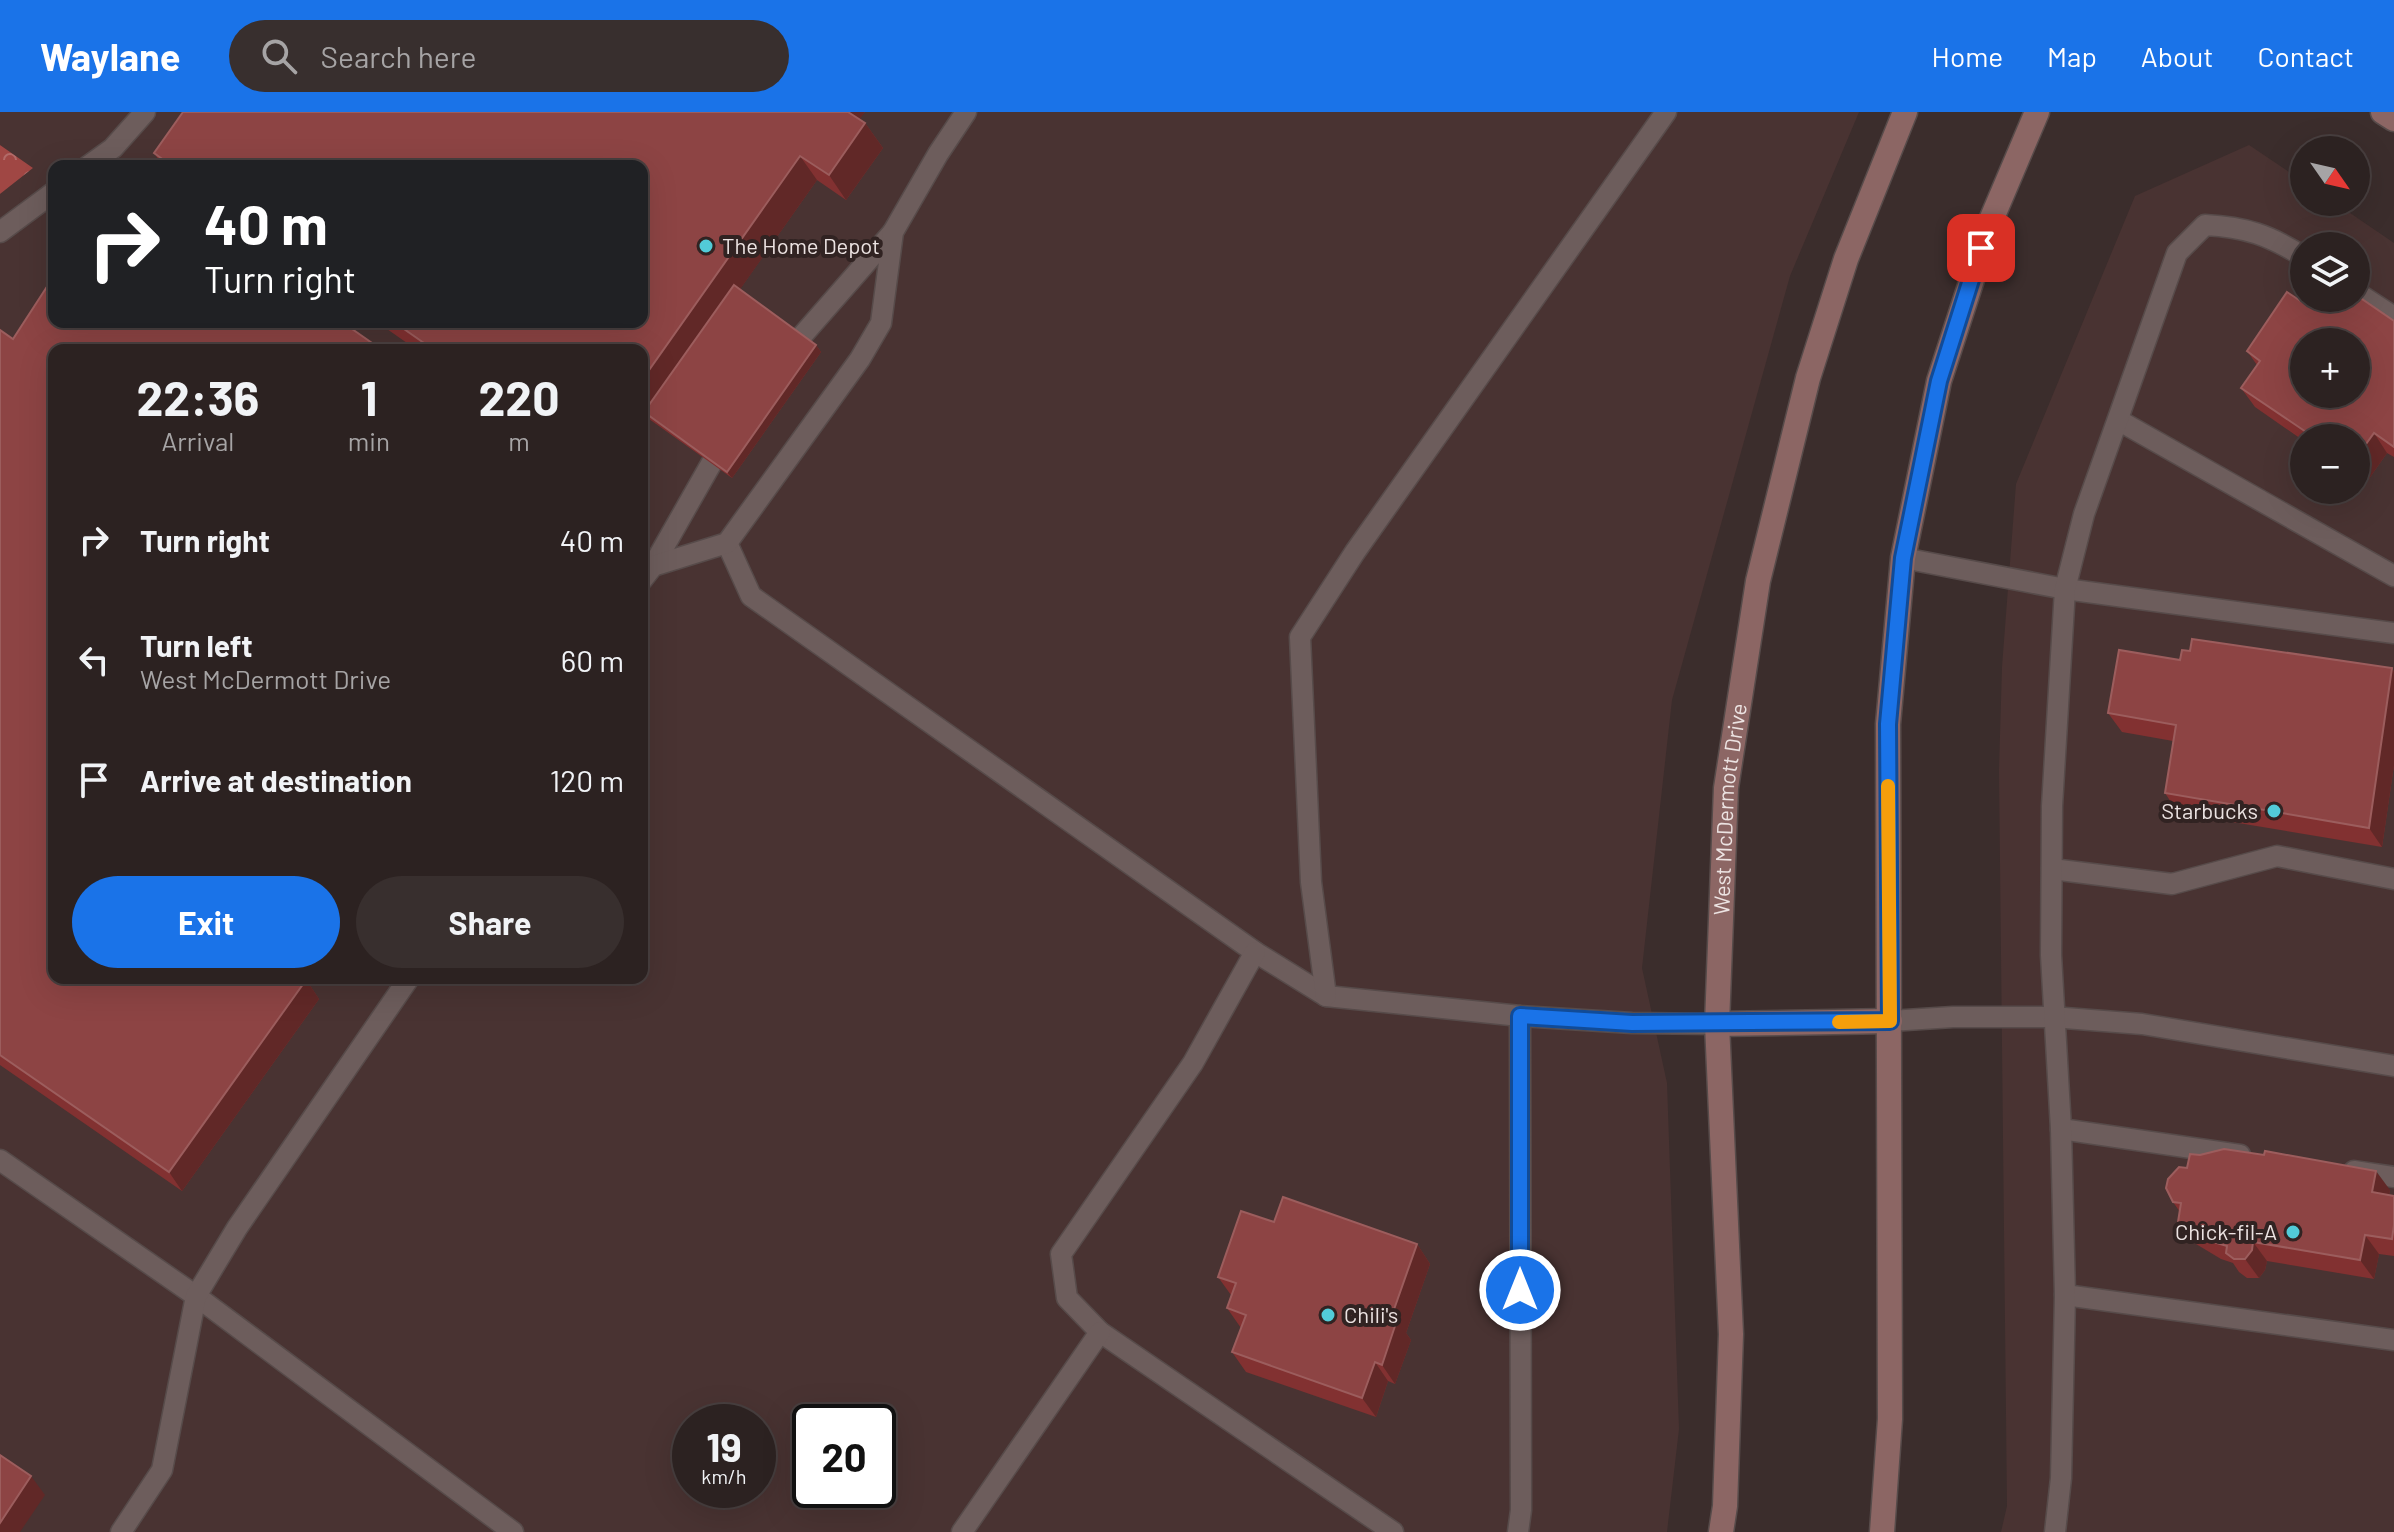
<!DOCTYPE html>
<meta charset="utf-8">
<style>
:root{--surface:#2c2221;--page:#382f2e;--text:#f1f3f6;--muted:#a6a4a5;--line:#483f3f;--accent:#1a73e8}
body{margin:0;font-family:Barlow,sans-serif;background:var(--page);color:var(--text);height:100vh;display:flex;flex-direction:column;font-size:30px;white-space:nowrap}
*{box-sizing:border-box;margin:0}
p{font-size:26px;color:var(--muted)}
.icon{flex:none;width:44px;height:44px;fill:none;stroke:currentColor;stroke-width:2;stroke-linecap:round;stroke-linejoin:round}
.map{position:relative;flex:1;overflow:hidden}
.side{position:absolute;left:48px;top:232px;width:600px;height:640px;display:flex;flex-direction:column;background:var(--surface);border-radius:16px;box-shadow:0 8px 32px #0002,0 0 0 2px var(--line)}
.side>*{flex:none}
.top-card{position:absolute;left:48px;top:48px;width:600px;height:168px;border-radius:16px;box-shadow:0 8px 32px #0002,0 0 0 2px var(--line);background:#202124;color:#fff;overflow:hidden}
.needle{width:52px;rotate:124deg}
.controls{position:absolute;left:2290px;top:24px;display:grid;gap:16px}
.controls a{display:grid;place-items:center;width:80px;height:80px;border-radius:50%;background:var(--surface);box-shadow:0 8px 32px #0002,0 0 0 2px var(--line);font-size:40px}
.speed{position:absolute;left:672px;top:1292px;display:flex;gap:16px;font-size:40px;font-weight:700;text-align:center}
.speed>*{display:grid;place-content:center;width:104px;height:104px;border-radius:50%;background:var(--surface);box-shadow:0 8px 32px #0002,0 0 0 2px var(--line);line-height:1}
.speed small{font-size:20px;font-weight:400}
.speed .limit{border:4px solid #111;border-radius:12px;background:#fff;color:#111}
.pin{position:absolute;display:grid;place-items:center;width:68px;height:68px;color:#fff;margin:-34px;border-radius:16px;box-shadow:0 4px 12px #0006}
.me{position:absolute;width:88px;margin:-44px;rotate:0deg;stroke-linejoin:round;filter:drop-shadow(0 0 6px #0008)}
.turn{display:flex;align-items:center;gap:28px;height:168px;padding:0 24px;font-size:36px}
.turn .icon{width:104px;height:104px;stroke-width:2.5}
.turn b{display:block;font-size:56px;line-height:68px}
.eta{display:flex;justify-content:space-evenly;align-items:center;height:136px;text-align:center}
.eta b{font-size:48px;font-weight:700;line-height:56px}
.action{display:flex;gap:16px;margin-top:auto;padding:16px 24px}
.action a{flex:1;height:92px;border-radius:48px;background:var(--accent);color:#fff;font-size:32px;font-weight:700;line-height:92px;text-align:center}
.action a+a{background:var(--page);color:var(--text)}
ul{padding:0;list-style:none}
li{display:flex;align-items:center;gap:24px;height:120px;padding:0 24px}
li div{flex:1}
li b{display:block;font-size:30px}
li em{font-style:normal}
header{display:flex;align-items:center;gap:48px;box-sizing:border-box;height:112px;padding:0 40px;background:var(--accent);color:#fff}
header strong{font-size:38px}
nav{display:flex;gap:44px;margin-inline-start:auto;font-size:28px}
.search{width:560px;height:72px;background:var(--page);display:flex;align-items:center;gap:20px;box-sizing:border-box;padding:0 28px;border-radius:44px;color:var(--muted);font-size:30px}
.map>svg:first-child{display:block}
</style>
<header>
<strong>Waylane</strong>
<div class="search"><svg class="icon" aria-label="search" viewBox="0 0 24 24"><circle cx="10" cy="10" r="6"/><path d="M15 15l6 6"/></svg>Search here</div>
<nav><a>Home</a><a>Map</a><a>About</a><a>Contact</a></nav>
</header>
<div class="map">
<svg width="2394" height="1420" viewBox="0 0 2394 1420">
<defs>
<pattern id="forest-crowns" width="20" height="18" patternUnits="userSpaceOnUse" patternTransform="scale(2)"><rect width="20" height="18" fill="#a04744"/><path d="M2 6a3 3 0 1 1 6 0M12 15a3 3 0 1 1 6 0" fill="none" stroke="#b26a68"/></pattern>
</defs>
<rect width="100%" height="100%" fill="#3b2d2c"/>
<g fill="#493332" fill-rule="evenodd">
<path d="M0 0H1859L1790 164 1672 588 1642 856 1667 971 1679 1317 1667 1420H0V82L33 56 0 33ZM54 54H642V210H54ZM54 238H642V866H54ZM690 1310H758V1378H690ZM810 1310H878V1378H810Z"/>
<path d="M2249 33 2304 70V90H2334L2394 131V1420H2001L2007 1394 1999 658 2002 555 2016 372 2135 84ZM2304 134H2356V186H2304ZM2304 230H2356V282H2304ZM2304 326H2356V378H2304Z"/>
</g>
<path fill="url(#forest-crowns)" d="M0 33 33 56 0 82Z"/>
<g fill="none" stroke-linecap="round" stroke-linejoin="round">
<defs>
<g id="lane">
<path d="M88 54 113 36 145 0"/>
<path d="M0 120 54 80"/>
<path d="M2356 180 2394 205"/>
<path d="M787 245 801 225 893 120"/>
<path d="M2118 308 2394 464"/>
<path d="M727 431 751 484 1255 840 1326 884 1520 904 1632 911 1717 912"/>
<path d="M1903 446 2065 477 2394 521"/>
<path d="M653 454 711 352 727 330"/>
<path d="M642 468 653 454 727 431 860 247 881 211 893 120 938 42 966 0"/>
<path d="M2052 757 2172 772 2277 744 2394 767"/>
<path d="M1255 840 1193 951 1061 1142 1067 1186 1100 1220 1393 1420"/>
<path d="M1326 884 1311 770 1300 525 1355 440 1666 0"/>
<path d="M1890 909 1953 905H2052L2142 912 2394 954"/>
<path d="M2061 1017 2240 1043"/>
<path d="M0 1048 196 1184 513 1420"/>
<path d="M2354 1059 2394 1065"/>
<path d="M2065 1183 2394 1228"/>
<path d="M121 1420 162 1358 196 1184 237 1116 409 866"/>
<path d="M962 1420 1100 1220"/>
<path d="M1518 1420 1521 1398 1520 904"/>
<path d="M2055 1420 2061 1366 2065 1183 2061 1017 2051 843 2052 694 2065 477 2084 402 2177 141 2205 113C2246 115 2269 123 2304 145"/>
</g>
<g id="secondary">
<path d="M2383 0 2394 7"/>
<path d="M1717 912 1890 909"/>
<path id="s1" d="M1721 1420 1725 1394 1731 1222 1717 912 1726 676 1758 469 1808 266 1846 147 1905 0"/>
<path d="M1882 1420 1890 1307 1888 612 1903 446 1939 269 1992 106 2037 0"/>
</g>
</defs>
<use href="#lane" stroke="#574b4a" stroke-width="23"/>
<use href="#secondary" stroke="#574b4a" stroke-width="27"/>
<use href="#lane" stroke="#6d5d5c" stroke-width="20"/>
<use href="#secondary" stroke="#8c6664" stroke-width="24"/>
</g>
<g fill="#823131">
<path d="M183 0H865L859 7 865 11 883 36 846 88 817 68 740 177 816 233 821 240 732 366 649 307 642 317V238H417L377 210H642V54H163L154 41Z"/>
<path d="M2302 190 2394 209V345L2387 341 2366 371 2356 364V326H2304V329L2255 295 2241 276 2257 253 2247 239Z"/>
<path d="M0 218 54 866H313L309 872 319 887 182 1079 0 953Z"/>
<path d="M2180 548 2392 556 2394 560V653L2382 735 2178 701 2165 681 2173 629 2122 620 2108 601Z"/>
<path d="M2390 1078 2389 1083 2394 1084V1144L2379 1142 2374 1167 2267 1149 2265 1158 2259 1166H2247L2239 1160 2233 1151 2221 1147 2191 1129 2178 1110 2180 1100 2173 1090Z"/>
<path d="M1274 1110 1417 1132 1430 1152 1406 1221 1411 1228 1395 1272 1388 1269 1376 1305 1246 1260 1232 1240 1241 1216 1227 1196 1231 1183 1218 1165Z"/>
</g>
<g fill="#612827">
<path d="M842 0H865L853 16Z"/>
<path d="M865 11 883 36 846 88 829 63Z"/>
<path d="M800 44 817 68 650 305 644 300 649 307 642 317V268Z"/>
<path d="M816 233 821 240 732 366 727 360Z"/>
<path d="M2374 321 2387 341 2366 371 2356 357V346Z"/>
<path d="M2392 556 2394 560V653L2382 735 2369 716Z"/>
<path d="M297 866H313L309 872 319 887 182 1079 169 1060Z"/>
<path d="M2376 1059 2390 1078 2386 1099 2372 1080Z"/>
<path d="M2365 1123 2379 1142 2374 1167 2360 1148Z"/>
<path d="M2253 1130 2267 1149 2265 1158 2259 1166 2245 1147Z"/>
<path d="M1417 1132 1430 1152 1406 1221 1411 1228 1395 1272 1382 1253 1391 1206Z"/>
<path d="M1375 1250 1388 1269 1376 1305 1362 1286Z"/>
<path d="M31 1364 45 1383 20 1420H0V1411Z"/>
</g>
<g fill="#8d4444" stroke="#9c5d5d" stroke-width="2" fill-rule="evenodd">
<path d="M183 0H848L865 11 829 63 800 44 642 268V238H434L394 210H642V54H172L154 41Z"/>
<path d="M50 170 54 172V210H342L382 238H54V866H303L306 868 169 1060 0 943V218L13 227Z"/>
<path d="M734 173 816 233 727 360 644 300Z"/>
<path d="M2287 180 2302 190 2305 186H2356V183L2394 209V335L2374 321 2356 346V326H2315L2241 276 2260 249 2247 239ZM2304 230H2356V282H2304Z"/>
<path d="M2192 527 2392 556 2369 716 2165 681 2176 613 2108 601 2119 538 2180 548 2182 538 2190 539Z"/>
<path d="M2224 1037 2264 1043 2265 1039 2376 1059 2372 1080 2394 1084V1113L2392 1127 2365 1123 2360 1148 2253 1130 2252 1138 2245 1147H2234L2226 1141 2227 1134 2207 1128 2178 1110 2181 1091 2173 1090 2166 1076 2168 1067 2179 1055 2187 1056 2190 1042 2200 1043Z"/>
<path d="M1283 1085 1417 1132 1391 1206 1397 1208 1382 1253 1375 1250 1362 1286 1232 1240 1246 1203 1227 1196 1236 1171 1218 1165 1241 1099 1274 1110Z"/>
<path d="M0 1343 31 1364 0 1411Z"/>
</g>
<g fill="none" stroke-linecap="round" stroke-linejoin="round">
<defs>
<path id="route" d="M1520 1178V904L1632 911 1890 909 1888 612 1903 446 1939 269 1981 136"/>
</defs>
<use href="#route" stroke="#114b97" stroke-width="20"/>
<use href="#route" stroke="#1a73e8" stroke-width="14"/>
<path stroke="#f59e0b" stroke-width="14" d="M1839 910 1890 909 1888 674"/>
</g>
<g fill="#52cbd8" stroke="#312322" stroke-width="3">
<circle cx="706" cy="134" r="8"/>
<circle cx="2274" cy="699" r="8"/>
<circle cx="2293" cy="1120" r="8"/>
<circle cx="1328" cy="1203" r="8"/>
</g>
<g text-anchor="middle" stroke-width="8" stroke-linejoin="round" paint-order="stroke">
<g font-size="22" fill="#ece3e2" stroke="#312322" text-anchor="start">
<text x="722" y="142">The Home Depot</text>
<text x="2258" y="707" text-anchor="end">Starbucks</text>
<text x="2277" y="1128" text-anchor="end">Chick-fil-A</text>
<text x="1344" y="1211">Chili's</text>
</g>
<g font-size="22" fill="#ece3e2" stroke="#312322">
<text dy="8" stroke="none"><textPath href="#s1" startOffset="724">West McDermott Drive</textPath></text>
</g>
</g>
</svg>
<div class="controls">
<a><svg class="needle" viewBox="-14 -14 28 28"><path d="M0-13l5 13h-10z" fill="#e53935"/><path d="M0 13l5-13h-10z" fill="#a6a4a5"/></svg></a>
<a><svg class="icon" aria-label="layers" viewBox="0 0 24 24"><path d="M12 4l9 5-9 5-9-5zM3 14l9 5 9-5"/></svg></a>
<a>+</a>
<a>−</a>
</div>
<div class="speed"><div>19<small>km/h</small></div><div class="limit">20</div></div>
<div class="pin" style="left:1981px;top:136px;background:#d93025"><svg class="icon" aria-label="arrive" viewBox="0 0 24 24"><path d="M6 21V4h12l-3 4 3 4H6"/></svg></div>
<svg class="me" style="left:1520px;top:1178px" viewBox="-20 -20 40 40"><circle r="17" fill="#1a73e8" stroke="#fff" stroke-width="3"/><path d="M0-11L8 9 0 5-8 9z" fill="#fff"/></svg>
<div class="top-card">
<div class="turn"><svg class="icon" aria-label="right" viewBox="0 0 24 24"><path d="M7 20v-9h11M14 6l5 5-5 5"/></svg><div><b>40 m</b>Turn right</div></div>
</div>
<section class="side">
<div class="eta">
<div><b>22:36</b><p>Arrival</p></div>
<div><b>1</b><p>min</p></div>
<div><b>220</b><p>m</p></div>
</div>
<ul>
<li><svg class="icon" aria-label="right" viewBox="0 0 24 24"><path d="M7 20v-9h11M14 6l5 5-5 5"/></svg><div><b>Turn right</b></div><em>40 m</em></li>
<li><svg class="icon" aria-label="left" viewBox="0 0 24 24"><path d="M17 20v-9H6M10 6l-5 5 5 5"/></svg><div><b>Turn left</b><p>West McDermott Drive</p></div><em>60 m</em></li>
<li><svg class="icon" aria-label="arrive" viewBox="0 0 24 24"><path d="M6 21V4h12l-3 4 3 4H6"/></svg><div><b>Arrive at destination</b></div><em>120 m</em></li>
</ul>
<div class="action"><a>Exit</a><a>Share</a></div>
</section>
</div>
